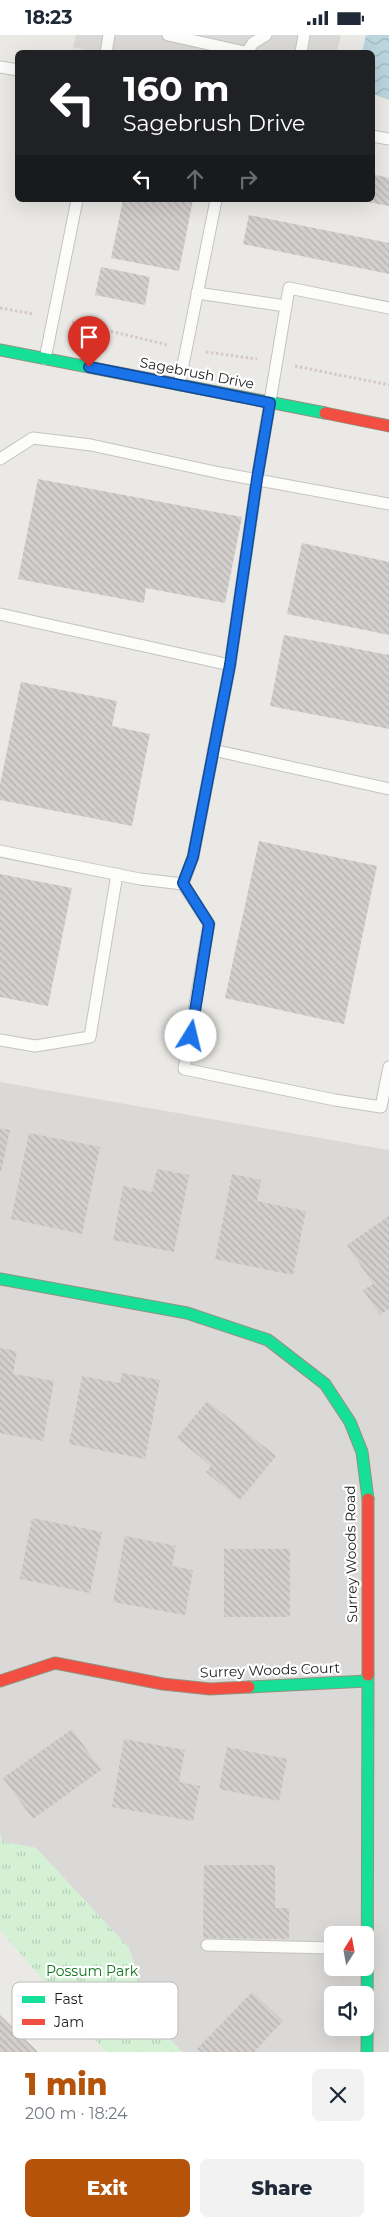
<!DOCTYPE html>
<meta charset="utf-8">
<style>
:root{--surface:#fff;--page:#f2f2f3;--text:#1f2937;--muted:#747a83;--accent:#b45309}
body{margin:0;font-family:Montserrat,sans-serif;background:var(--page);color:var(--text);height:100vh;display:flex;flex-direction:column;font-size:19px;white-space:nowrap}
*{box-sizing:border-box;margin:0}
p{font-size:16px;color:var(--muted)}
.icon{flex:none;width:28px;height:28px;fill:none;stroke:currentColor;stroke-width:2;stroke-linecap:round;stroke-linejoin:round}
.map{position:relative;height:2017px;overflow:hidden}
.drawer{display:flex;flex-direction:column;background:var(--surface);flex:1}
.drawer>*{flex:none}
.hud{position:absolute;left:15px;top:15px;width:360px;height:152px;border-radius:8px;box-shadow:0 5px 20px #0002;background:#202124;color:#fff;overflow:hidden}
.needle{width:32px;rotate:11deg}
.controls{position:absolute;left:324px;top:1891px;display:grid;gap:10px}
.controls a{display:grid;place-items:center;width:50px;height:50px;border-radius:8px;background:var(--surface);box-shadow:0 5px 20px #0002;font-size:25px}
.pin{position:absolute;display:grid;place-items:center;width:42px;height:42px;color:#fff;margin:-51px -21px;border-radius:50% 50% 50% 0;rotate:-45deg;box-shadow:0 0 5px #0007}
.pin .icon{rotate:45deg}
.me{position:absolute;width:55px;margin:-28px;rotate:9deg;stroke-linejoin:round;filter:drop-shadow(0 0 4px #0008)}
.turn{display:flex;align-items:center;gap:18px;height:105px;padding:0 25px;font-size:22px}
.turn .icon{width:65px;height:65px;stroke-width:2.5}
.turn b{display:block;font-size:35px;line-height:42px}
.lanes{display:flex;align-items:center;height:48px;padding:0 25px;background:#0003;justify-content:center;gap:25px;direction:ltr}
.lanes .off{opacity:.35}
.round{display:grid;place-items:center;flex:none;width:52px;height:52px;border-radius:8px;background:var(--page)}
.overview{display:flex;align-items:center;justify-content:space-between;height:85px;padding:0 25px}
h1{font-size:30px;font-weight:800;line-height:38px;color:var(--accent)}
.action{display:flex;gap:10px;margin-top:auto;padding:10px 25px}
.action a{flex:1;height:58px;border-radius:8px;background:var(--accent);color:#fff;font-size:20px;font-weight:800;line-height:58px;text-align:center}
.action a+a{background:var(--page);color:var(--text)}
.status{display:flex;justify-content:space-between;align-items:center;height:35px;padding:0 25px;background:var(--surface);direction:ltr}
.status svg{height:14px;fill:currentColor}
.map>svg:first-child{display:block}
</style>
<div class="status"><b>18:23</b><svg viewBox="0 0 49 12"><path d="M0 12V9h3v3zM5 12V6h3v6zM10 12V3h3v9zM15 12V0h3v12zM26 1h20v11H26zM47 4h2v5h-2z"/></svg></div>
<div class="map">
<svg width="389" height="2017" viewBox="0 0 389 2017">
<defs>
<pattern id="park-tufts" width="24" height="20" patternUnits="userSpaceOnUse" patternTransform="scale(1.25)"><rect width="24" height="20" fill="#d4f1d5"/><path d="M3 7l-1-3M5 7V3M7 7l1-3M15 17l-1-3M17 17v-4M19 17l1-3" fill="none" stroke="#b6ceb6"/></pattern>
<pattern id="water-waves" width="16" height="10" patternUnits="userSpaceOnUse" patternTransform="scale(1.25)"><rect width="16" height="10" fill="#bad5de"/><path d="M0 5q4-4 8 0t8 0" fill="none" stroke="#9fb6be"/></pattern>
<pattern id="building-back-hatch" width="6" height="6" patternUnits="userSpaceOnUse" patternTransform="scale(1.25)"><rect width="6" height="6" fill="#d2cfcd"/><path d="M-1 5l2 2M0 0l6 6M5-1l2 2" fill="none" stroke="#b4b1b0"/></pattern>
</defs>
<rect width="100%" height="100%" fill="#ebe9e6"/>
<g fill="#dad9d7" fill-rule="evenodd">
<path d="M76 0H341L337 18H99L73 12Z"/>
<path d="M0 1047 389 1115V2017H182L153 1986 129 1913 36 1813 3 1807 0 1799ZM332 1900H365V1932H332ZM332 1960H365V1992H332Z"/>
</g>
<path fill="url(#park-tufts)" d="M0 1799 3 1807 36 1813 129 1913 153 1986 182 2017H106L0 1895Z"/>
<path fill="url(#water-waves)" d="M366 0H389V65L373 59 372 18 362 17Z"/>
<g fill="url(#building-back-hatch)">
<path d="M372 139 389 143V171L362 166 372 165Z"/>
<path d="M123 165H193L179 236 111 223Z"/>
<path d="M249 180 389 208V239L243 209Z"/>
<path d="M101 232 150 242 145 270 95 260Z"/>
<path d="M38 444 242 482 225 568 146 553 144 568 18 544Z"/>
<path d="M302 508 389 527V600L287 579Z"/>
<path d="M284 600 389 620V694L270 671Z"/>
<path d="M21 647 117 666 112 691 150 699 132 791 0 765V750Z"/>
<path d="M259 806 377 831 344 989 225 963Z"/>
<path d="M0 839 72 853 48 971 0 962Z"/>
<path d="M0 1093 10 1095 1 1137H0Z"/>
<path d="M29 1098 100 1112 82 1199 11 1184Z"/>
<path d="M157 1134 189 1140 174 1217 113 1205 123 1151 152 1157Z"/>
<path d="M232 1139 261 1145 257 1166 306 1176 293 1240 215 1224Z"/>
<path d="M389 1181V1274L380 1280 363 1255 373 1249 347 1210Z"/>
<path d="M0 1313 17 1316 13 1339 54 1346 43 1406 0 1398Z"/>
<path d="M122 1338 160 1345 145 1424 69 1409 82 1341 120 1348Z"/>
<path d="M207 1366 276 1421 240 1465 206 1437 211 1431 177 1403Z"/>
<path d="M32 1483 102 1497 90 1558 20 1544Z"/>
<path d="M125 1501 176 1511 172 1531 193 1535 185 1580 113 1567Z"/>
<rect x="224" y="1514" width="66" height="68"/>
<path d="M72 1694 101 1735 33 1784 3 1743Z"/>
<path d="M124 1704 185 1715 179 1747 200 1751 193 1786 112 1772Z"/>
<path d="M227 1712 287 1724 279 1766 219 1754Z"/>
<path d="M204 1830H275V1873H289V1904L203 1903Z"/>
<path d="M252 1957 283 1986 254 2017H201L197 2014Z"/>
<path d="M0 1980 38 2017H0Z"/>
</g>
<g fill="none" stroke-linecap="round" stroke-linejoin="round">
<defs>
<g id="lane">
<path d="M168 0 249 18"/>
<path d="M247 17 253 8 266 0"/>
<path d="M106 18 109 0"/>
<path d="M301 18 304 0"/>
<path d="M0 32 18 35"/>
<path d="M372 101 389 104"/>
<path d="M197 258 286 271"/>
<path d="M45 324 77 165"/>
<path d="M179 350 216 165"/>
<path d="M0 424 33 403 91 410 220 438 389 469"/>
<path d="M0 579 230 630"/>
<path d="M213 715 389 754"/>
<path d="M0 816 140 844 183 849 193 822 230 630 257 444 289 253 389 273"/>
<path d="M183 849 209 889 184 1034 335 1065 381 1072 389 1032"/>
<path d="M0 1005 35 1011 90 1002 117 839"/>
<path d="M207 1910 332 1913"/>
</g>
<g id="fast">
<path d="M0 315 325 378"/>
<path d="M0 1244 187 1278 268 1305 325 1349 350 1387 362 1417 368 1464"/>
<path d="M249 1652 367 1646"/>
<path d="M367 2017 368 1640"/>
</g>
<g id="jam">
<path d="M325 378 389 391"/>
<path d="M368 1640V1464"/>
<path d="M0 1646 55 1628 163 1649 210 1654 249 1652"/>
</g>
</defs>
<use href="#lane" stroke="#c4c3c2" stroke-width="13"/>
<use href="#fast" stroke="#91937f" stroke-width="13"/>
<use href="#jam" stroke="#91937f" stroke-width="13"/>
<g stroke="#d5c8c6" stroke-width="3" stroke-dasharray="2.5 2.5" stroke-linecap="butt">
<path d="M0 273 34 279"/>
<path d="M72 287 168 310"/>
<path d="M206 317 257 324"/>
<path d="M295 331 389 350"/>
</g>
<use href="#lane" stroke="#fcfcfb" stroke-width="11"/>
<use href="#fast" stroke="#16e098" stroke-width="11"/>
<use href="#jam" stroke="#f24e42" stroke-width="11"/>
</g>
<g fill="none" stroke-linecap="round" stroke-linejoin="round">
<defs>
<path id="route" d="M89 332 270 368 257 444 230 630 193 822 183 848 209 889 191 1001"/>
</defs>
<use href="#route" stroke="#114b97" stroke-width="12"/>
<use href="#route" stroke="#1a73e8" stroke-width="9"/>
</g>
<g text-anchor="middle" stroke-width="4.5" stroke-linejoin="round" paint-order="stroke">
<g font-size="14" fill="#1d1d1d" stroke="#fff">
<text transform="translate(197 338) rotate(11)" y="5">Sagebrush Drive</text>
<text transform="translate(351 1519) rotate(-91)" y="5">Surrey Woods Road</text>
<text transform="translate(270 1635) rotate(-2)" y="5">Surrey Woods Court</text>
</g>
<g font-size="14" fill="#10751c" stroke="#fff">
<text x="92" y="1941">Possum Park</text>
</g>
</g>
<rect x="12" y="1947" width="166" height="57" rx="8" fill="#fff" stroke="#bbb" stroke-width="1"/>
<rect x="22" y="1961" width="23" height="7" fill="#16e098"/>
<rect x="22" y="1984" width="23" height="6" fill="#f24e42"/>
<g font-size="14" fill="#1d1d1d">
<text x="54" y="1969">Fast</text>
<text x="54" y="1992">Jam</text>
</g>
</svg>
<div class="controls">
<a><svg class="needle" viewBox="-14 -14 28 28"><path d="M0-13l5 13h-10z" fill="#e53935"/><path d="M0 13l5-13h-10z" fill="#747a83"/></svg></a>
<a><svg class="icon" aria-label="sound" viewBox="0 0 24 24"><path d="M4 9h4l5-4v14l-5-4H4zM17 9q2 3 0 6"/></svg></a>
</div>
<div class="pin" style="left:89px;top:332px;background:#d93025"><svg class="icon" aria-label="arrive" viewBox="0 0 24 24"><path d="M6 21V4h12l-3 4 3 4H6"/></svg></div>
<svg class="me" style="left:191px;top:1001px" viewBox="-20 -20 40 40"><circle r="19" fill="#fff"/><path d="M0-13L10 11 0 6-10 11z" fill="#1a73e8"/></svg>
<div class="hud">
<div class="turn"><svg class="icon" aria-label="left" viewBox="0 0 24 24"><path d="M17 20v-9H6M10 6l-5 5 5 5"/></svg><div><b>160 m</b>Sagebrush Drive</div></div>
<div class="lanes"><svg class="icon" aria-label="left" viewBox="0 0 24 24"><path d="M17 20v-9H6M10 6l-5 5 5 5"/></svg><svg class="icon off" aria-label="ahead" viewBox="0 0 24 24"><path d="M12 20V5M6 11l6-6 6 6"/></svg><svg class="icon off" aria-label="right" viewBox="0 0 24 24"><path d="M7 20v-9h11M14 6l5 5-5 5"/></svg></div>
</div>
</div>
<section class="drawer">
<div class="overview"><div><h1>1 min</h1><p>200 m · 18:24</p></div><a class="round"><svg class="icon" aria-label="close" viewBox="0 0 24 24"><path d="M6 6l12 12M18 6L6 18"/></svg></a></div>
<div class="action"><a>Exit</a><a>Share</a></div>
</section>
